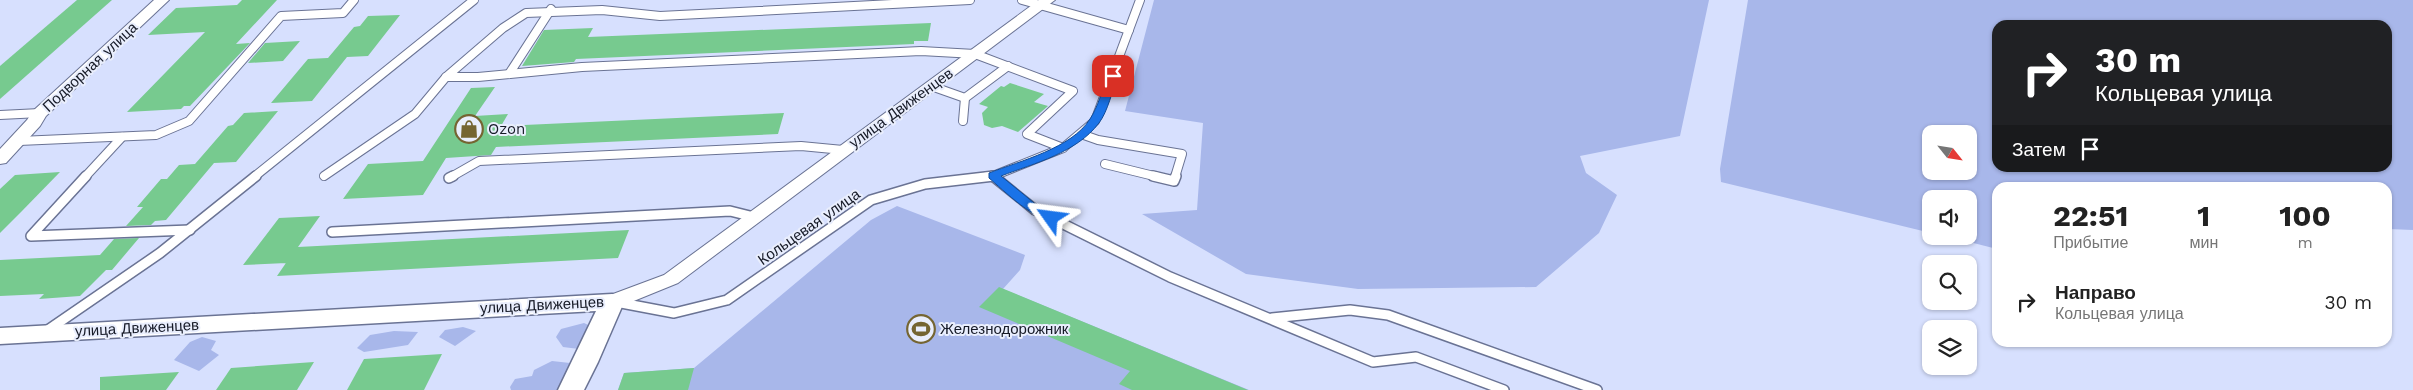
<!DOCTYPE html>
<html lang="ru">
<meta charset="utf-8">
<style>
:root{--surface:#fff;--page:#f6f6f6;--text:#222;--muted:#767676}
body{margin:0;font-family:"Work Sans",sans-serif;background:var(--page);color:var(--text);height:100vh;display:flex;flex-direction:column;font-size:19px;white-space:nowrap}
*{box-sizing:border-box;margin:0}
p{font-size:16px;color:var(--muted)}
.icon{flex:none;width:28px;height:28px;fill:none;stroke:currentColor;stroke-width:2;stroke-linecap:round;stroke-linejoin:round}
.map{position:relative;flex:1;overflow:hidden}
.details{position:absolute;left:1992px;top:182px;width:400px;height:165px;display:flex;flex-direction:column;background:var(--surface);border-radius:15px;box-shadow:0 1px 4px #0004}
.details>*{flex:none}
.top-card{position:absolute;left:1992px;top:20px;width:400px;height:152px;border-radius:15px;box-shadow:0 1px 4px #0004;background:#202124;color:#fff;overflow:hidden}
.needle{width:32px;rotate:120deg}
.fabs{position:absolute;left:1922px;top:125px;display:grid;gap:10px}
.fabs a{display:grid;place-items:center;width:55px;height:55px;border-radius:10px;background:var(--surface);box-shadow:0 1px 4px #0004;font-size:25px}
.pin{position:absolute;display:grid;place-items:center;width:42px;height:42px;color:#fff;margin:-21px;border-radius:10px;box-shadow:0 2px 8px #0006}
.me{position:absolute;width:55px;margin:-28px;rotate:301deg;stroke-linejoin:round;filter:drop-shadow(0 0 4px #0008)}
.turn{display:flex;align-items:center;gap:18px;height:105px;padding:0 20px;font-size:22px}
.turn .icon{width:65px;height:65px;stroke-width:2.5}
.turn b{display:block;font-size:35px;line-height:42px}
.then{display:flex;align-items:center;height:48px;padding:0 20px;background:#0003;gap:10px;font-size:19px}
.eta{display:flex;justify-content:space-evenly;align-items:center;height:85px;text-align:center}
.eta b{font-size:30px;font-weight:700;line-height:35px}
ul{padding:0;list-style:none}
li{display:flex;align-items:center;gap:15px;height:70px;padding:0 20px}
li div{flex:1}
li b{display:block;font-size:19px}
li em{font-style:normal}
.map>svg:first-child{display:block}
</style>
<div class="map">
<svg width="2413" height="390" viewBox="0 0 2413 390">
<rect width="100%" height="100%" fill="#d7e0fe"/>
<g fill="#a8b7ea" fill-rule="evenodd">
<path d="M1154 0H1709L1680 136 1580 156 1586 173 1617 195 1599 233 1536 287 1358 289 1246 274 1142 214 1197 210 1203 123 1125 111Z"/>
<path d="M1748 0H2413V230L2388 229V188H1998L1997 249 1946 236H1969V199H1931V233L1721 182 1720 169ZM1998 25H2388V168H1998ZM1931 134H1969V171H1931Z"/>
<path d="M897 206 1025 255 1020 270 1003 289 1249 390H618L624 373 694 368 871 220Z"/>
<path d="M584 323 599 330 579 349 563 347 556 337 561 329Z"/>
<path d="M463 327 476 331 455 346 439 337 445 330Z"/>
<path d="M394 331 418 332 408 345 364 352 357 348 370 335Z"/>
<path d="M202 337 216 341 211 350 219 355 199 371 174 360 190 342Z"/>
<path d="M552 361 570 363 558 390H511L510 387 515 379 532 376 534 370Z"/>
</g>
<g fill="#77ca8f">
<path d="M77 0H112L0 99V66Z"/>
<path d="M242 0H277L236 44 250 43 190 106H184L181 109 127 112 205 32 148 35 176 8 237 5Z"/>
<path d="M400 15 368 56 347 57 312 101 271 103 308 59 347 57 328 58 354 27 360 26 368 16Z"/>
<path d="M931 23 928 41H914V44L576 59 574 62 522 66 544 30 593 28 588 37Z"/>
<path d="M300 41 283 61 248 63 265 43Z"/>
<path d="M1010 83 1044 94 1034 102 1048 106 1018 132 1002 126 992 128 984 125 982 113 988 107 979 104 1001 86 1004 87Z"/>
<path d="M495 87 475 116 508 114 501 126 784 113 778 134 496 147 491 155 446 158 423 195 343 199 368 164 423 161 471 88Z"/>
<path d="M278 111 236 162 214 163 166 220 155 221 151 225 126 226 143 207H137L161 179H167L179 165 195 164 228 126 233 125 244 113Z"/>
<path d="M60 172 21 212 0 233V189L15 175Z"/>
<path d="M320 216 298 247 629 230 618 258 277 276 288 260 286 263 243 265 279 218Z"/>
<path d="M139 238 112 270H106L80 296 39 299 44 294 0 296V260L100 255 114 239Z"/>
<path d="M999 287 1248 390H1132L1119 384 1130 371 979 307Z"/>
<path d="M442 354 424 390H347L364 359Z"/>
<path d="M314 362 297 390H216L231 368Z"/>
<path d="M694 368 688 390H618L624 373Z"/>
<path d="M179 372 166 390H100V377Z"/>
</g>
<g fill="none" stroke-linecap="round" stroke-linejoin="round">
<defs>
<g id="service-far1">
<path d="M1022 0 1129 30"/>
<path d="M509 74 551 9"/>
<path d="M446 77H478L582 67 921 51 975 54 1073 91 1027 134 1063 148"/>
<path d="M931 86 965 98 1008 66"/>
<path d="M0 115 40 113"/>
<path d="M963 121 965 98"/>
<path d="M1081 134 1098 140 1182 154 1175 177"/>
<path d="M19 141 156 135 189 121 281 16 343 13 354 0"/>
<path d="M1105 164 1158 177"/>
<path d="M324 176 415 114 446 77 503 28 526 13 602 10 660 16 970 0"/>
<path d="M85 177 122 137"/>
<path d="M254 177 474 0"/>
<path d="M451 177 479 161 801 146 843 150"/>
<path d="M984 177 993 176 1063 148 1095 121 1140 0"/>
</g>
<g id="service">
<path d="M86 176 31 236 190 230"/>
<path d="M993 176 1035 210 1170 277 1373 362 1416 357 1504 390"/>
<path d="M1153 176 1174 181 1176 176"/>
<path d="M449 178 453 176"/>
<path d="M332 232 730 211 754 217"/>
<path d="M616 302 674 313 727 300 871 200 925 184 994 176"/>
<path d="M1272 318 1350 310 1388 315 1597 390"/>
<path d="M45 332 160 253 256 176"/>
</g>
<g id="minor">
<path d="M154 0H169L46 116 40 126 6 163 0 164V149L27 120 34 110Z"/>
<path d="M1039 0H1055L678 283 619 307 612 309 605 307 602 302 605 297 664 275Z"/>
</g>
<path id="tertiary" d="M612 294 620 296 624 302 598 362 584 390H558L596 311 0 344V328Z"/>
</defs>
<use href="#service-far1" stroke="#6a7394" stroke-width="10"/>
<use href="#service" stroke="#6a7394" stroke-width="12"/>
<use href="#minor" stroke="#6a7394" stroke-width="2"/>
<use href="#tertiary" stroke="#6a7394" stroke-width="3"/>
<use href="#service-far1" stroke="#fff" stroke-width="8"/>
<use href="#service" stroke="#fff" stroke-width="9"/>
<use href="#minor" fill="#fff" fill-rule="evenodd"/>
<use href="#tertiary" fill="#fff" fill-rule="evenodd"/>
</g>
<path fill="#1a73e8" stroke="#114b97" d="M1113 73 1118 76C1112 91 1108 111 1099 123 1076 153 1035 163 1001 176L1039 207 1057 218 1055 220C1039 225 1002 189 989 178V173C1020 161 1072 148 1090 119 1098 107 1102 90 1108 76Z"/>
<defs>
<symbol id="shop-ring" viewBox="-11 -11 22 22"><circle r="9.5" fill="#e9eefd" stroke="#756532" stroke-width="1.5"/><path d="M-5-2.5h2.3a2.7 3.5 0 0 1 5.4 0H5L5.5 6h-11ZM-1.5-2.5h3a1.5 2.3 0 0 0-3 0Z" fill="#756532"/></symbol>
<symbol id="stadium-ring" viewBox="-11 -11 22 22"><circle r="9.5" fill="#e9eefd" stroke="#756532" stroke-width="1.5"/><path d="M0-5a6.5 5 0 1 0 0 10a6.5 5 0 1 0 0-10ZM-3.5-1.8h7v3.6h-7Z" fill="#756532"/></symbol>
</defs>
<g fill-rule="evenodd">
<use href="#shop-ring" x="453" y="113" width="32" height="32"/>
<use href="#stadium-ring" x="905" y="313" width="32" height="32"/>
</g>
<g text-anchor="middle" stroke-width="4" stroke-linejoin="round" paint-order="stroke">
<g font-size="15" fill="#161a27" stroke="#e9eefd">
<text transform="translate(90 67) rotate(-43)" y="5">Подворная улица</text>
<text transform="translate(901 108) rotate(-36)" y="5">улица Движенцев</text>
<text transform="translate(809 227) rotate(-35)" y="5">Кольцевая улица</text>
<text transform="translate(542 305) rotate(-3)" y="5">улица Движенцев</text>
<text transform="translate(137 328) rotate(-3)" y="5">улица Движенцев</text>
</g>
<g font-size="15" fill="#161a27" stroke="#e9eefd" text-anchor="start">
<text x="488" y="134">Ozon</text>
<text x="940" y="334">Железнодорожник</text>
</g>
</g>
</svg>
<div class="fabs">
<a><svg class="needle" viewBox="-14 -14 28 28"><path d="M0-13l5 13h-10z" fill="#e53935"/><path d="M0 13l5-13h-10z" fill="#767676"/></svg></a>
<a><svg class="icon" aria-label="sound" viewBox="0 0 24 24"><path d="M4 9h4l5-4v14l-5-4H4zM17 9q2 3 0 6"/></svg></a>
<a><svg class="icon" aria-label="search" viewBox="0 0 24 24"><circle cx="10" cy="10" r="6"/><path d="M15 15l6 6"/></svg></a>
<a><svg class="icon" aria-label="layers" viewBox="0 0 24 24"><path d="M12 4l9 5-9 5-9-5zM3 14l9 5 9-5"/></svg></a>
</div>
<div class="pin" style="left:1113px;top:76px;background:#d93025"><svg class="icon" aria-label="arrive" viewBox="0 0 24 24"><path d="M6 21V4h12l-3 4 3 4H6"/></svg></div>
<svg class="me" style="left:1051px;top:218px" viewBox="-20 -20 40 40"><path d="M0-17L14 15 0 8-14 15z" fill="#1a73e8" stroke="#fff" stroke-width="4"/></svg>
<div class="top-card">
<div class="turn"><svg class="icon" aria-label="right" viewBox="0 0 24 24"><path d="M7 20v-9h11M14 6l5 5-5 5"/></svg><div><b>30 m</b>Кольцевая улица</div></div>
<div class="then">Затем<svg class="icon" aria-label="arrive" viewBox="0 0 24 24"><path d="M6 21V4h12l-3 4 3 4H6"/></svg></div>
</div>
<section class="details">
<div class="eta">
<div><b>22:51</b><p>Прибытие</p></div>
<div><b>1</b><p>мин</p></div>
<div><b>100</b><p>m</p></div>
</div>
<ul>
<li><svg class="icon" aria-label="right" viewBox="0 0 24 24"><path d="M7 20v-9h11M14 6l5 5-5 5"/></svg><div><b>Направо</b><p>Кольцевая улица</p></div><em>30 m</em></li>
</ul>
</section>
</div>
